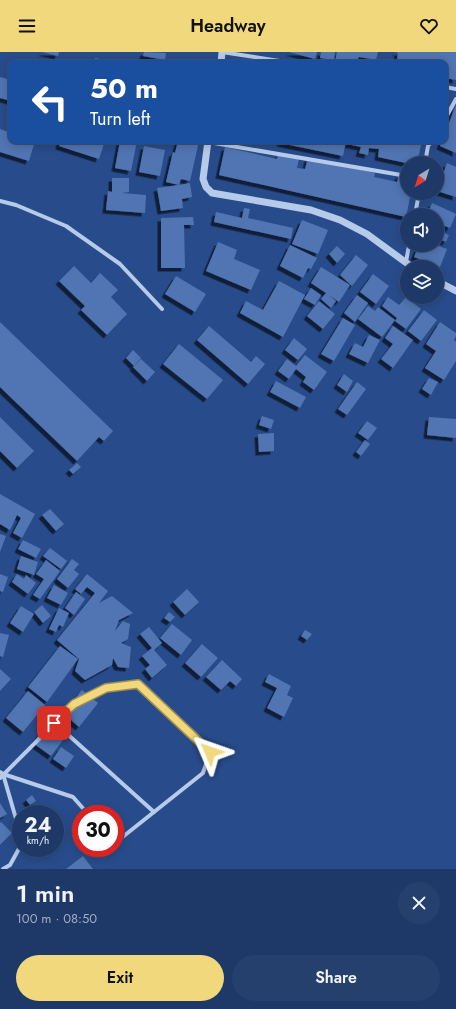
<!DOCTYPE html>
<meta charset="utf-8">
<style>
:root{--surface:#1e3968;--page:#26406e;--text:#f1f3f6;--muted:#a1acc0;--line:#3c537c;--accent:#f1d87c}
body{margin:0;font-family:Jost,sans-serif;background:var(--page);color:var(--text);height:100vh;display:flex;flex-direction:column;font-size:15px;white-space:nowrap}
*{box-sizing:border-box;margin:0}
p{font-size:13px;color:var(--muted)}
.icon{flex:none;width:22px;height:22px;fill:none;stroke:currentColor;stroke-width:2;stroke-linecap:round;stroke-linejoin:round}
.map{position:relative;height:817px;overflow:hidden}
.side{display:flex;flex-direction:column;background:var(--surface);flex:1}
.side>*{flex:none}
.banner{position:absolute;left:8px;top:8px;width:440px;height:84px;border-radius:8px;box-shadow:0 2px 10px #0003,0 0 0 1px var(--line);background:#1a4fa0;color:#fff;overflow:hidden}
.needle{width:26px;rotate:218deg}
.buttons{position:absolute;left:400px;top:104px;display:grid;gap:8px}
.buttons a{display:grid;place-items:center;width:44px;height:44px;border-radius:50%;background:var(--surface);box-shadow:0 2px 10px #0003,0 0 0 1px var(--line);font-size:20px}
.speed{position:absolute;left:12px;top:753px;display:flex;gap:8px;font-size:20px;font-weight:700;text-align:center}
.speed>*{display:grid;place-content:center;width:52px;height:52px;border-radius:50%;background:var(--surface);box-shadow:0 2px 10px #0003,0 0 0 1px var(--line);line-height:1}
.speed small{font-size:10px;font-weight:400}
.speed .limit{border:6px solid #d22;background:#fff;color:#111}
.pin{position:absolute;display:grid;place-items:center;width:34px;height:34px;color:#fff;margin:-17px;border-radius:8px;box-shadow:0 2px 6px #0006}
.me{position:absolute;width:44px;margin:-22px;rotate:313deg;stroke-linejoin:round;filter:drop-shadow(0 0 3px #0008)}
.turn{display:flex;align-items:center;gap:14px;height:84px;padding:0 16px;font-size:18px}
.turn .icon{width:52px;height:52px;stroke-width:2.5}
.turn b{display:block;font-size:28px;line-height:34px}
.round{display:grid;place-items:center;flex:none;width:42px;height:42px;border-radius:21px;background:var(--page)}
.head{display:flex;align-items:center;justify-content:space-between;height:68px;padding:0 16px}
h1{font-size:24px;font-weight:600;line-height:30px}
.button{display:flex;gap:8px;margin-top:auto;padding:8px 16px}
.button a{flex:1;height:46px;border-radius:24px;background:var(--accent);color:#111;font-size:16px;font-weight:600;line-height:46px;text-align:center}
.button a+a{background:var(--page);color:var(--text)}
header{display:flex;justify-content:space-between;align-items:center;height:52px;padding:0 16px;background:var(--accent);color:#111;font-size:18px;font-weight:600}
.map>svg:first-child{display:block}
</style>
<header><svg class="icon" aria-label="menu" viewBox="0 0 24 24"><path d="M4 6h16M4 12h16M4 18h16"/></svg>Headway<svg class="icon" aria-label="heart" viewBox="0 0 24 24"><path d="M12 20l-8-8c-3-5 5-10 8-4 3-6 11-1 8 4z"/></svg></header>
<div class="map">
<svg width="456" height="817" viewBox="0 0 456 817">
<defs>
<filter id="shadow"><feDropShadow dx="-3.5" dy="3.5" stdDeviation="0" flood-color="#0009"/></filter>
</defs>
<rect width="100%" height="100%" fill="#284c8b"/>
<g fill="#5175b2" filter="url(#shadow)">
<path d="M41 0H59L58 4Z"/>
<path d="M144 0 166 1 165 8 143 4Z"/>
<path d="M289 0H317L315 7Z"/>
<path d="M321 0H335L334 8 320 6Z"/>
<path d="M337 0H378L375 11H370L371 7 359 5 355 11H344L335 9Z"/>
<path d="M395 0H456V28L445 26V11H386L389 7 397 8 398 1Z"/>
<path d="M256 5 280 7 294 11H255Z"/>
<path d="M95 6 116 10V11H94Z"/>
<path d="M0 25 11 28V49L0 46Z"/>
<path d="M456 53V101L440 94 442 89H445V81Z"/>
<path d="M0 77 11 81V89H35L29 109 0 100Z"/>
<path d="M60 89H105L99 107 59 94Z"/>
<path d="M120 89H137L131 119 115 116Z"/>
<path d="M178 89H199L190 129 181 127 179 133 190 131 192 145 182 147 183 156 161 159 157 136 179 133 166 130 173 100 175 101Z"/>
<path d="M281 89H346L343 104 280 91Z"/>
<path d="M348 89H422L417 111H406L378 105 379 97 369 96 368 103 359 101 361 95 347 92Z"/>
<path d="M144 94 165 98 160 124 139 120Z"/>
<path d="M225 95 277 107 278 102 299 107 297 116 305 117 308 106 375 121 374 125 397 130 399 123 407 125V141H411L406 165 219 123Z"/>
<path d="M447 111 456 115V145L437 139 438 123 442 125Z"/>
<path d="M112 126H129V140L122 141 146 143 145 161 106 158 108 139 112 140Z"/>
<path d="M432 151 456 162 450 176 437 171V163H427Z"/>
<path d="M244 156 250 157 248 166 293 176 291 187 214 170 216 160 242 166Z"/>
<path d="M193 165 194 173H184L185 216H161V166Z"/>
<path d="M302 168 328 178 318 202 292 192Z"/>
<path d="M437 178 449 183 446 190 437 186Z"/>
<path d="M218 190 237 198 234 207 260 218 251 238 206 219Z"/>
<path d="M290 193 317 206 311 217 308 216 303 226 280 214Z"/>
<path d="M419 193H436L447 197 440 215 414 205Z"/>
<path d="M337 194 345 202 337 211 329 202Z"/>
<path d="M356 203 368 213 352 234 340 223Z"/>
<path d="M74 214 91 231 100 221 118 238 111 245 127 262 107 283 81 258 85 254 59 229Z"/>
<path d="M321 215 350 233 339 250 329 243 336 249 331 256 321 247 326 241 311 231Z"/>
<path d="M373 222 389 234 376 252 360 240Z"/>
<path d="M176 224 206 242 195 260 165 242Z"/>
<path d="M279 229 305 243 283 285 240 261 246 249 263 258Z"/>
<path d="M311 236 321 243 315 253 304 247Z"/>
<path d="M357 243 368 251 355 270 344 261Z"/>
<path d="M388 245 399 253 406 245 421 257 406 277 395 269 397 266 382 254Z"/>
<path d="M319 249 335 262 323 277 307 264Z"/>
<path d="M368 254 375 259 378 255 395 268 382 285 358 267Z"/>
<path d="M424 258 437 268 421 289 408 279Z"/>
<path d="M343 266 355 273 334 309 321 302Z"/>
<path d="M0 270 113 379 104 389 99 385 77 409 0 335Z"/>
<path d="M440 270 456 281V284L454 288 456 290V309L444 328 425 316 436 299 426 292Z"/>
<path d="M209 274 251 310 256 304 265 312 248 332 197 288Z"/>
<path d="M393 274 413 288 393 316 381 307 393 292 385 286Z"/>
<path d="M369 283 380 288 368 311 349 302 355 291 363 295Z"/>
<path d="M294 286 307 297 298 308 285 298Z"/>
<path d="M179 292 223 328 207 347 163 312Z"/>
<path d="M133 298 141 306 134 314 126 306Z"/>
<path d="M305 303 327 320 314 338 303 330 306 325 296 317 289 327 278 319 287 307 296 314Z"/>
<path d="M141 307 155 320 147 329 133 315Z"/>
<path d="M344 322 353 329 347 340 337 333Z"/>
<path d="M429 326 438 330 431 343 422 337Z"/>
<path d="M276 329 306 345 300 356 270 340Z"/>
<path d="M357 330 366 337 347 363 338 357Z"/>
<path d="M262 364 274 368 271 377 259 373Z"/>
<path d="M0 365 34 399 17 416 0 399Z"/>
<path d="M429 365 456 367V386L427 383Z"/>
<path d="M367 369 377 376 368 388 358 381Z"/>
<path d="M274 381V399L259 400 258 382Z"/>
<path d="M365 388 370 392 361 404 356 400Z"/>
<path d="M77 411 81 415 73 422 69 418Z"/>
<path d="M0 442 35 462 22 486 13 481 21 466 17 463 10 478 0 472Z"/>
<path d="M50 457 64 472 56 479 42 463Z"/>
<path d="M0 482 6 484 0 500Z"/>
<path d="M23 488 41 497 36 506 18 497Z"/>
<path d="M50 496 67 509 61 517 43 504Z"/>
<path d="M21 504 38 510 34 523 17 517Z"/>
<path d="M72 507 79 512 74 518 79 522 68 536 57 527Z"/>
<path d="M46 508 60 519 40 547 33 543 44 527 36 522Z"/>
<path d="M0 522 8 525 3 540 0 539Z"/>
<path d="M17 522 24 527 26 523 36 531 28 542 12 530Z"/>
<path d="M87 522 108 539 99 551 112 544 133 561 119 568 115 579 123 569 130 572 128 587 121 591 131 595 129 616 118 615 113 606 112 613 85 628 75 619 79 607 57 588 95 541 87 535 81 542 75 537Z"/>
<path d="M54 533 68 541 61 553 47 546Z"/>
<path d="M187 537 199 550 185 563 173 550Z"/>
<path d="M76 540 85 547 74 563 65 556Z"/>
<path d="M42 553 51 564 43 571 34 560Z"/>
<path d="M21 554 34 562 23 580 10 571Z"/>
<path d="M59 556 69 561 63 575 59 573 56 580 49 577Z"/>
<path d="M169 560 175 565 170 570 164 566Z"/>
<path d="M172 572 192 588 181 603 160 586Z"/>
<path d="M149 575 162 591 154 598 167 613 152 626 145 617 150 613 142 604 152 596 140 582Z"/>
<path d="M305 578 312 582 307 588 301 584Z"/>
<path d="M0 581 9 583 3 605 0 604Z"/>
<path d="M202 592 218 606 201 625 185 611Z"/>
<path d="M60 594 78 607 47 650 28 635Z"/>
<path d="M222 608 242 627 236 634 230 629 221 638 206 625Z"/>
<path d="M0 617 11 627 0 639Z"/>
<path d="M269 622 291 634 287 643 293 646 284 665 267 656 277 636 265 630Z"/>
<path d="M82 638 98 651 79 675 63 661Z"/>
<path d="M28 639 45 653 23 680 6 666Z"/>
<path d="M48 671 66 684 51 704 33 691Z"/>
<path d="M61 695 74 704 66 716 53 707Z"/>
<path d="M32 743 36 749 30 753 26 748Z"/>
<path d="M0 751 7 762 0 766Z"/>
<path d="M1 770 12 781 0 793V771Z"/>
<path d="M83 804 93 817H66Z"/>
</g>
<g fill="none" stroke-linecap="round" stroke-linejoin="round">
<g stroke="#b6cae9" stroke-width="4">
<path d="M222 0 292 11"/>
<path d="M445 35 456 37"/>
<path d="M445 67 456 47"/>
<path d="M208 90 407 124"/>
<path d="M425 111 428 94 432 89"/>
<path d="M0 149 16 153 66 174 120 212 162 257"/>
<path d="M415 163 419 141"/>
<path d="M406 210 409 193"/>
<path d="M55 671 154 760"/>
<path d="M0 720 3 722 73 745 88 762"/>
<path d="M3 722 21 784"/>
<path d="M0 726 74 652 106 635 138 631 210 700 203 721 115 791"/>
<path d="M3 817 10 813 21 793"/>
</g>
<g stroke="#b6cae9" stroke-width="7">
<path d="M221 11 222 0"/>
<path d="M208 89 203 127 206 135 212 141 311 158 340 168 367 182 412 215"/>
<path d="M437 229 456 239"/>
</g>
</g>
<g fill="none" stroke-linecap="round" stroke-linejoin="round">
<defs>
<path id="route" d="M54 671 74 652 106 636 138 632 210 700"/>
</defs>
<use href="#route" stroke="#9d8c51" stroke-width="10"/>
<use href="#route" stroke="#f1d87c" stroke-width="7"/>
</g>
</svg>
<div class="buttons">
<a><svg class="needle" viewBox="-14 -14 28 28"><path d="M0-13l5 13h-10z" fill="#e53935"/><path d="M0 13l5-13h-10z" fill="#a1acc0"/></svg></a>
<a><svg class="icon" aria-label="sound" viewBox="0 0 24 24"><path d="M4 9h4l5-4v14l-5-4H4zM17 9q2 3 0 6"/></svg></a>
<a><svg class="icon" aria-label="layers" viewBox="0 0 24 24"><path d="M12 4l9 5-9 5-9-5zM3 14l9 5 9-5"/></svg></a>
</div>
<div class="speed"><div>24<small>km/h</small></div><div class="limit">30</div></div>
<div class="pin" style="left:54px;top:671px;background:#d93025"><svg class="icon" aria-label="arrive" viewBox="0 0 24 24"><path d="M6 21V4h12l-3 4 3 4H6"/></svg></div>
<svg class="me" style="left:210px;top:700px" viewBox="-20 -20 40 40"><path d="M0-17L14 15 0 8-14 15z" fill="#f1d87c" stroke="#fff" stroke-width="4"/></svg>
<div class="banner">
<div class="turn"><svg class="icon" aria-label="left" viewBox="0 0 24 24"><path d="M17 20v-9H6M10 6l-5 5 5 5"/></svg><div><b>50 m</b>Turn left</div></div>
</div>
</div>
<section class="side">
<div class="head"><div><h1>1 min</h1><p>100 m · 08:50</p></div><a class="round"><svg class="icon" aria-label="close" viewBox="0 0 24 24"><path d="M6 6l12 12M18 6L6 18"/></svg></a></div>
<div class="button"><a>Exit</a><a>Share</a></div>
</section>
